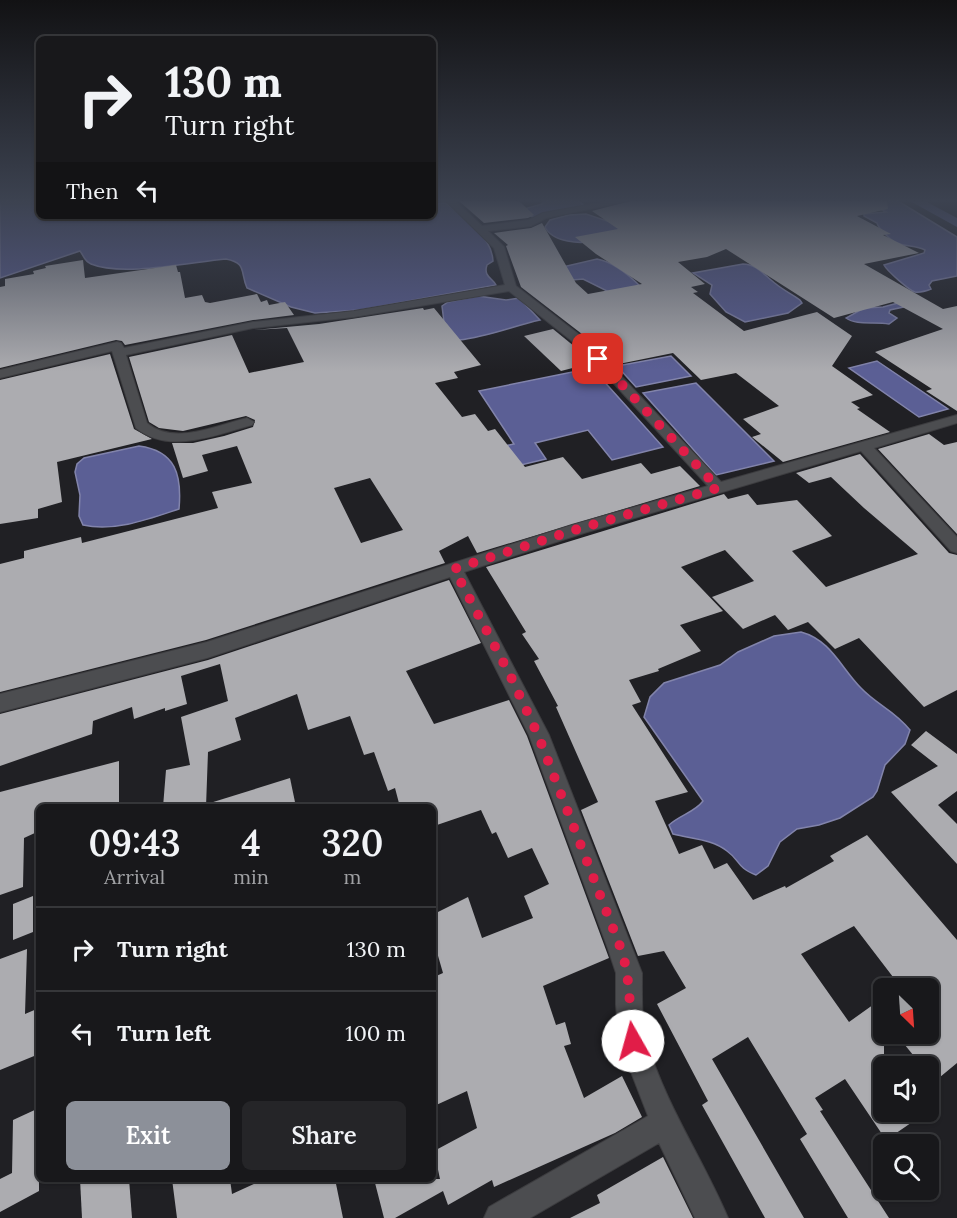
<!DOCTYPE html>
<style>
:root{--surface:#18181b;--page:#252528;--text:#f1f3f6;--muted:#9fa0a3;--line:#36373a;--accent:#8c9099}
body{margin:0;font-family:Lora,serif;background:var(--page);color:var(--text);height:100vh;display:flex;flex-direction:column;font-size:22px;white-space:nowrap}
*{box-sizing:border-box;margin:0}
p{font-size:20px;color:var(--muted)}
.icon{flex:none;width:33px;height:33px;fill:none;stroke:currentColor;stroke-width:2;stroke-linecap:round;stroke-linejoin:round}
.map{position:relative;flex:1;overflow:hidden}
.panel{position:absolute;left:36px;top:804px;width:400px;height:378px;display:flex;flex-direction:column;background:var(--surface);border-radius:9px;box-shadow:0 2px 4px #0004,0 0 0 2px var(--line)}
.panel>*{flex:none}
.top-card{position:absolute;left:36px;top:36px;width:400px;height:183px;border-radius:9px;box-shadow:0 2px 4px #0004,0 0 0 2px var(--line);background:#18181b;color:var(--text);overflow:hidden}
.needle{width:39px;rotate:155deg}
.controls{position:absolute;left:873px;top:978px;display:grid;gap:12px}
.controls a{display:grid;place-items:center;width:66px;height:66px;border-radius:9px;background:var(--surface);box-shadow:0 2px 4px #0004,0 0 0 2px var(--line);font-size:30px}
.pin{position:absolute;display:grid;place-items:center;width:51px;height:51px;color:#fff;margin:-26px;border-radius:12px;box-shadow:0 3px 9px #0006}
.me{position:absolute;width:66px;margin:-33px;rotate:353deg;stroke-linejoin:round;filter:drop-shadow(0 0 4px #0008)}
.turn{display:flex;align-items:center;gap:21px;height:126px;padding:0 30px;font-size:27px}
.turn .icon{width:78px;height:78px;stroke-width:2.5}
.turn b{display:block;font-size:42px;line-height:51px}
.then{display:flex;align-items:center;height:57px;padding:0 30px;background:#0003;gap:12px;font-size:22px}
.eta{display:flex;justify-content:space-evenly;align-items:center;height:102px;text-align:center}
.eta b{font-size:36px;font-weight:600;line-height:42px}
.action{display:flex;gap:12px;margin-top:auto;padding:12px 30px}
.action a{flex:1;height:69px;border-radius:9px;background:var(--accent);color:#fff;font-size:24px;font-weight:600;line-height:69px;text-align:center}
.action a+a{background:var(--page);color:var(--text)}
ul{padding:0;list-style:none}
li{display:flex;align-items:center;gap:18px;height:84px;padding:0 30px;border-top:2px solid var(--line)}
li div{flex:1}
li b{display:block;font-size:22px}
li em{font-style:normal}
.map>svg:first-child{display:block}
</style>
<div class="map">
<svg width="957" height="1218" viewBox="0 0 957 1218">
<rect width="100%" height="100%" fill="#202024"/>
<g fill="#5b5f95" stroke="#8284ab" stroke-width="1.5">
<path d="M0 201H39V216H434V204L445 203C464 216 492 237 493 261L487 265C483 277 493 278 496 285L360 310 315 313 291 307 247 288C240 272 247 263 226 259 191 262 123 277 91 264 84 261 84 256 80 251L0 278Z"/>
<path d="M544 201H578L583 204 579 207 533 217 527 215 524 209 542 204Z"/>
<path d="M868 201H898L957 237V276L932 281 929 285 931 289C926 291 921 293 915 292 910 291 887 271 884 265L924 253 925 250C916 245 906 247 897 243 891 241 878 228 877 223L864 216V214L886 212Z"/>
<path d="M655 211C636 221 616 234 596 240 581 245 552 242 545 227L550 220 569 215 586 214 610 222Z"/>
<path d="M597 259C614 262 629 275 641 287L611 293 583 279 561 281 558 268Z"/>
<path d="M743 264C757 264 765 276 776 284 783 290 792 294 800 300L802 303 788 313 745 322 726 312 710 294 712 285 693 273Z"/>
<path d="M478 296 506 300 519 298 540 320C513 326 488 337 459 340L444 322 442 306 448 302Z"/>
<path d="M902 302 904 307 890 310 889 313 897 318 889 324C875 321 857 326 846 318L864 308 883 307Z"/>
<path d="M671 356 691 376 636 387 617 366Z"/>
<path d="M877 361 948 409 919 417 849 368Z"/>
<path d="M592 368 663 447 612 460 588 430 535 443 546 459 508 468 496 448 514 444 479 391Z"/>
<path d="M696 383 774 461 716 475 643 393Z"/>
<path d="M139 446C176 451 182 475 179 509 149 519 115 532 83 525L79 516 80 495 75 472 77 464 84 458Z"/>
<path d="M801 632C831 640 841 668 861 688 877 705 894 710 910 730L905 744 885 765 877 791 873 797 840 818 819 825 797 829 780 842 768 866 756 875C736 867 741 861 727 851 712 839 692 839 673 834L669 825C680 815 695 812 703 801L644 717 650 697 664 683 720 665 738 652 774 636Z"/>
</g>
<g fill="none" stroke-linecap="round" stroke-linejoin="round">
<path fill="#5b5f95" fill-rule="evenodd" d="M910 201H925L957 218V227Z"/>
</g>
<g fill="#acacb0" fill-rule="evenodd">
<path d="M459 201H519L534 215 528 218 484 223Z"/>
<path d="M630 201H887L888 209 857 216 891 234 883 235 919 253 864 264 943 309 957 306V411L926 391 932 389 875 352 943 329 893 302 834 318 726 249 707 257 678 262 705 284 691 287 698 292 693 293 744 331 817 312 852 336 832 366 873 395 851 402 860 408 857 409 890 432 783 462 752 437 761 434 743 419 779 406 736 373 701 380 673 353 614 365 591 341 521 287 506 246 508 245 494 233 531 228 542 223 576 283 588 294 642 284 596 254 575 237 618 229 592 211Z"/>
<path d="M83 260 85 278 176 265 178 272H180L185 298 202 295 205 302 210 303 257 294 261 302 267 300 269 305 285 302 294 315 253 320 125 345 122 341 116 340 0 368V287L5 286V279L34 274 33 271 46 268 45 266Z"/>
<path d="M423 308 424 310 434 308 481 365 454 372 458 378 435 383 462 417 475 414 488 431 495 429 525 467 563 457 582 479 641 463 651 474 680 466 700 486 477 553 468 536 439 551 445 563 206 640 0 692V564L24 558V551L81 537 82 543 218 508 212 492 252 483 237 446 202 455 208 471 183 478 172 443H193L224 436 253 427 255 420 246 416 183 431 159 428 149 422 129 357 232 335 249 373 304 362 287 328 253 330 319 324ZM370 478 403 530 361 543 334 488Z"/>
<path d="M553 329 580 351 592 363 561 371 524 336Z"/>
<path d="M110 354 134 429 152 439 57 462 62 502 38 509V518L0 524V380Z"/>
<path d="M929 434 944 445 957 442V534L878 449Z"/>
<path d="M860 454 949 553 957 555V690L924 707 859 638 835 649 808 622 788 630 775 615 743 629 712 597 754 581 725 550 681 567 723 611 680 625 701 651 658 669 659 671 629 680 641 702 632 705 688 792 655 801 679 854 702 845 714 869 727 863 753 900 785 886 786 888 834 861 830 856 867 835 957 940V1063L934 1082 928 1075V1066H922L896 1034H928V988H873L893 977 854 926 801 954 849 1022 884 997V1112H927L886 1140 845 1079 815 1098 823 1110 820 1111 889 1218H848L800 1139 807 1134 748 1037 712 1059 804 1218H765L702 1105 708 1101 657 1004 686 988 664 951 638 956 581 810 598 802 556 707 558 706 534 661 539 659 522 634 526 632 486 567 724 494 728 499 748 494 757 505 797 500 832 536 792 551 826 587 918 554 864 508 831 477 809 483 796 473Z"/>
<path d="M449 580 481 643 406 671 434 724 509 700 527 736 609 958 543 986 556 1025 565 1022 571 1044 564 1046 584 1098 622 1076 642 1117 615 1133 494 1187 492 1180 448 1205 443 1191 395 1218H384L374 1179H440L434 1151 477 1128 467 1091 434 1106V977L443 973 434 942V914L468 897 482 938 533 918 524 896 549 884 532 848 508 858 496 832 492 834 481 810 434 826V807H400L395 788 388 791 374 752 364 755 350 716 308 730 297 694 235 718 241 740 208 752 206 807H163L166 770 190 765 181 717 228 701 220 664 181 676 187 704 165 711V708L134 719 132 707 93 721 92 734 0 766V714L208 660Z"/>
<path d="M926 731 957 754V791L938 805 957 824V864L891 792 938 766 911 745Z"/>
<path d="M119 761V807H36L37 832 24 838 23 887 0 895V792Z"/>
<path d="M290 778 296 807H210V803Z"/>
<path d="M33 896V932L13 940V904Z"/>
<path d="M27 949 25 1014 39 1008V1054L0 1070V959Z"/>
<path d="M39 1108V1191L0 1212V1179L12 1173 13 1120Z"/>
<path d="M663 1157 693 1218H570L600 1203 597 1195Z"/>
<path d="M80 1179H129L132 1218H82Z"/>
<path d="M172 1179H230L232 1194 265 1179H335L343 1218H177Z"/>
</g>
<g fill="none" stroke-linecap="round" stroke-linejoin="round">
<defs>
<path id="minor" d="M446 201H455L482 226 529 220 543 213 610 201H628L546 218 531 226 488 231 504 247 516 286 590 343 721 482 957 415V423L874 448 957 537V553L951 551 861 451 584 533 464 572 549 735 642 973C642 995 641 1020 647 1042 665 1104 703 1159 728 1218H695L659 1143 530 1218H484L489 1207 648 1116 619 1041 616 1005V973L608 949 529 735 450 577 207 658 0 712V694L207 642 572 525 708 486 582 349 509 291 354 317 253 328 126 355 147 423C175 446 216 425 247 418L254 422 252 425C215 435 169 455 136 428L112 351 0 378V370L117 342 121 343 124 348 253 322 354 311 505 285 494 248Z"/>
</defs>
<use href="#minor" stroke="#3c3c3f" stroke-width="2"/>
<use href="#minor" fill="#4c4d50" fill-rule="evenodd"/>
</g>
<linearGradient id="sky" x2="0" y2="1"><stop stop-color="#121214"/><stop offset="0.54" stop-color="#3c4250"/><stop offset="1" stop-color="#3c4250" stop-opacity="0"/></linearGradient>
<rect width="957" height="371" fill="url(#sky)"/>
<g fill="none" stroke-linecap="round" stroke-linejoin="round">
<path stroke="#e11d48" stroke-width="10" stroke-dasharray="0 18" d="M598 359 718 488 578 529 454 569 510 675 538 735 621 949C631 979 629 1010 633 1041"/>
</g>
</svg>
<div class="controls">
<a><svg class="needle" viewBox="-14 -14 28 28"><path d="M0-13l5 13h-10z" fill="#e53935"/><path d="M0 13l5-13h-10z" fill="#9fa0a3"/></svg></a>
<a><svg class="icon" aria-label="sound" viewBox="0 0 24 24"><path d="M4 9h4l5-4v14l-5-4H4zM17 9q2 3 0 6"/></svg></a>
<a><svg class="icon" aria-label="search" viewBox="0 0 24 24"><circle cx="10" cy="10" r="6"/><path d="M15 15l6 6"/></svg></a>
</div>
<div class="pin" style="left:598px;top:359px;background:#d93025"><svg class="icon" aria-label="arrive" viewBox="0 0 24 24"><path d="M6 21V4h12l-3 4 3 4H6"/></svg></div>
<svg class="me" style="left:633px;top:1041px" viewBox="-20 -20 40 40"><circle r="19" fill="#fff"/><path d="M0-13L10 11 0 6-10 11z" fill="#e11d48"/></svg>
<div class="top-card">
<div class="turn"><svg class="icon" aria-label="right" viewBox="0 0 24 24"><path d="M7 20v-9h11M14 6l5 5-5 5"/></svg><div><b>130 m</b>Turn right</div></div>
<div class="then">Then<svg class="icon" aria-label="left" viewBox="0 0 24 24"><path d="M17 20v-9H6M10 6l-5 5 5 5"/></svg></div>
</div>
<section class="panel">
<div class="eta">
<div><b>09:43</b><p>Arrival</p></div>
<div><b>4</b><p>min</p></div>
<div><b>320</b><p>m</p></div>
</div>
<ul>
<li><svg class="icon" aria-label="right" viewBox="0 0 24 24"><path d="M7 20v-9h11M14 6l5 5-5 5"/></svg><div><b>Turn right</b></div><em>130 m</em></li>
<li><svg class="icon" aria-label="left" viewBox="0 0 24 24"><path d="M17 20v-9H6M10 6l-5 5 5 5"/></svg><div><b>Turn left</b></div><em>100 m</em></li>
</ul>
<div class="action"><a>Exit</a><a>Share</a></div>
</section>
</div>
